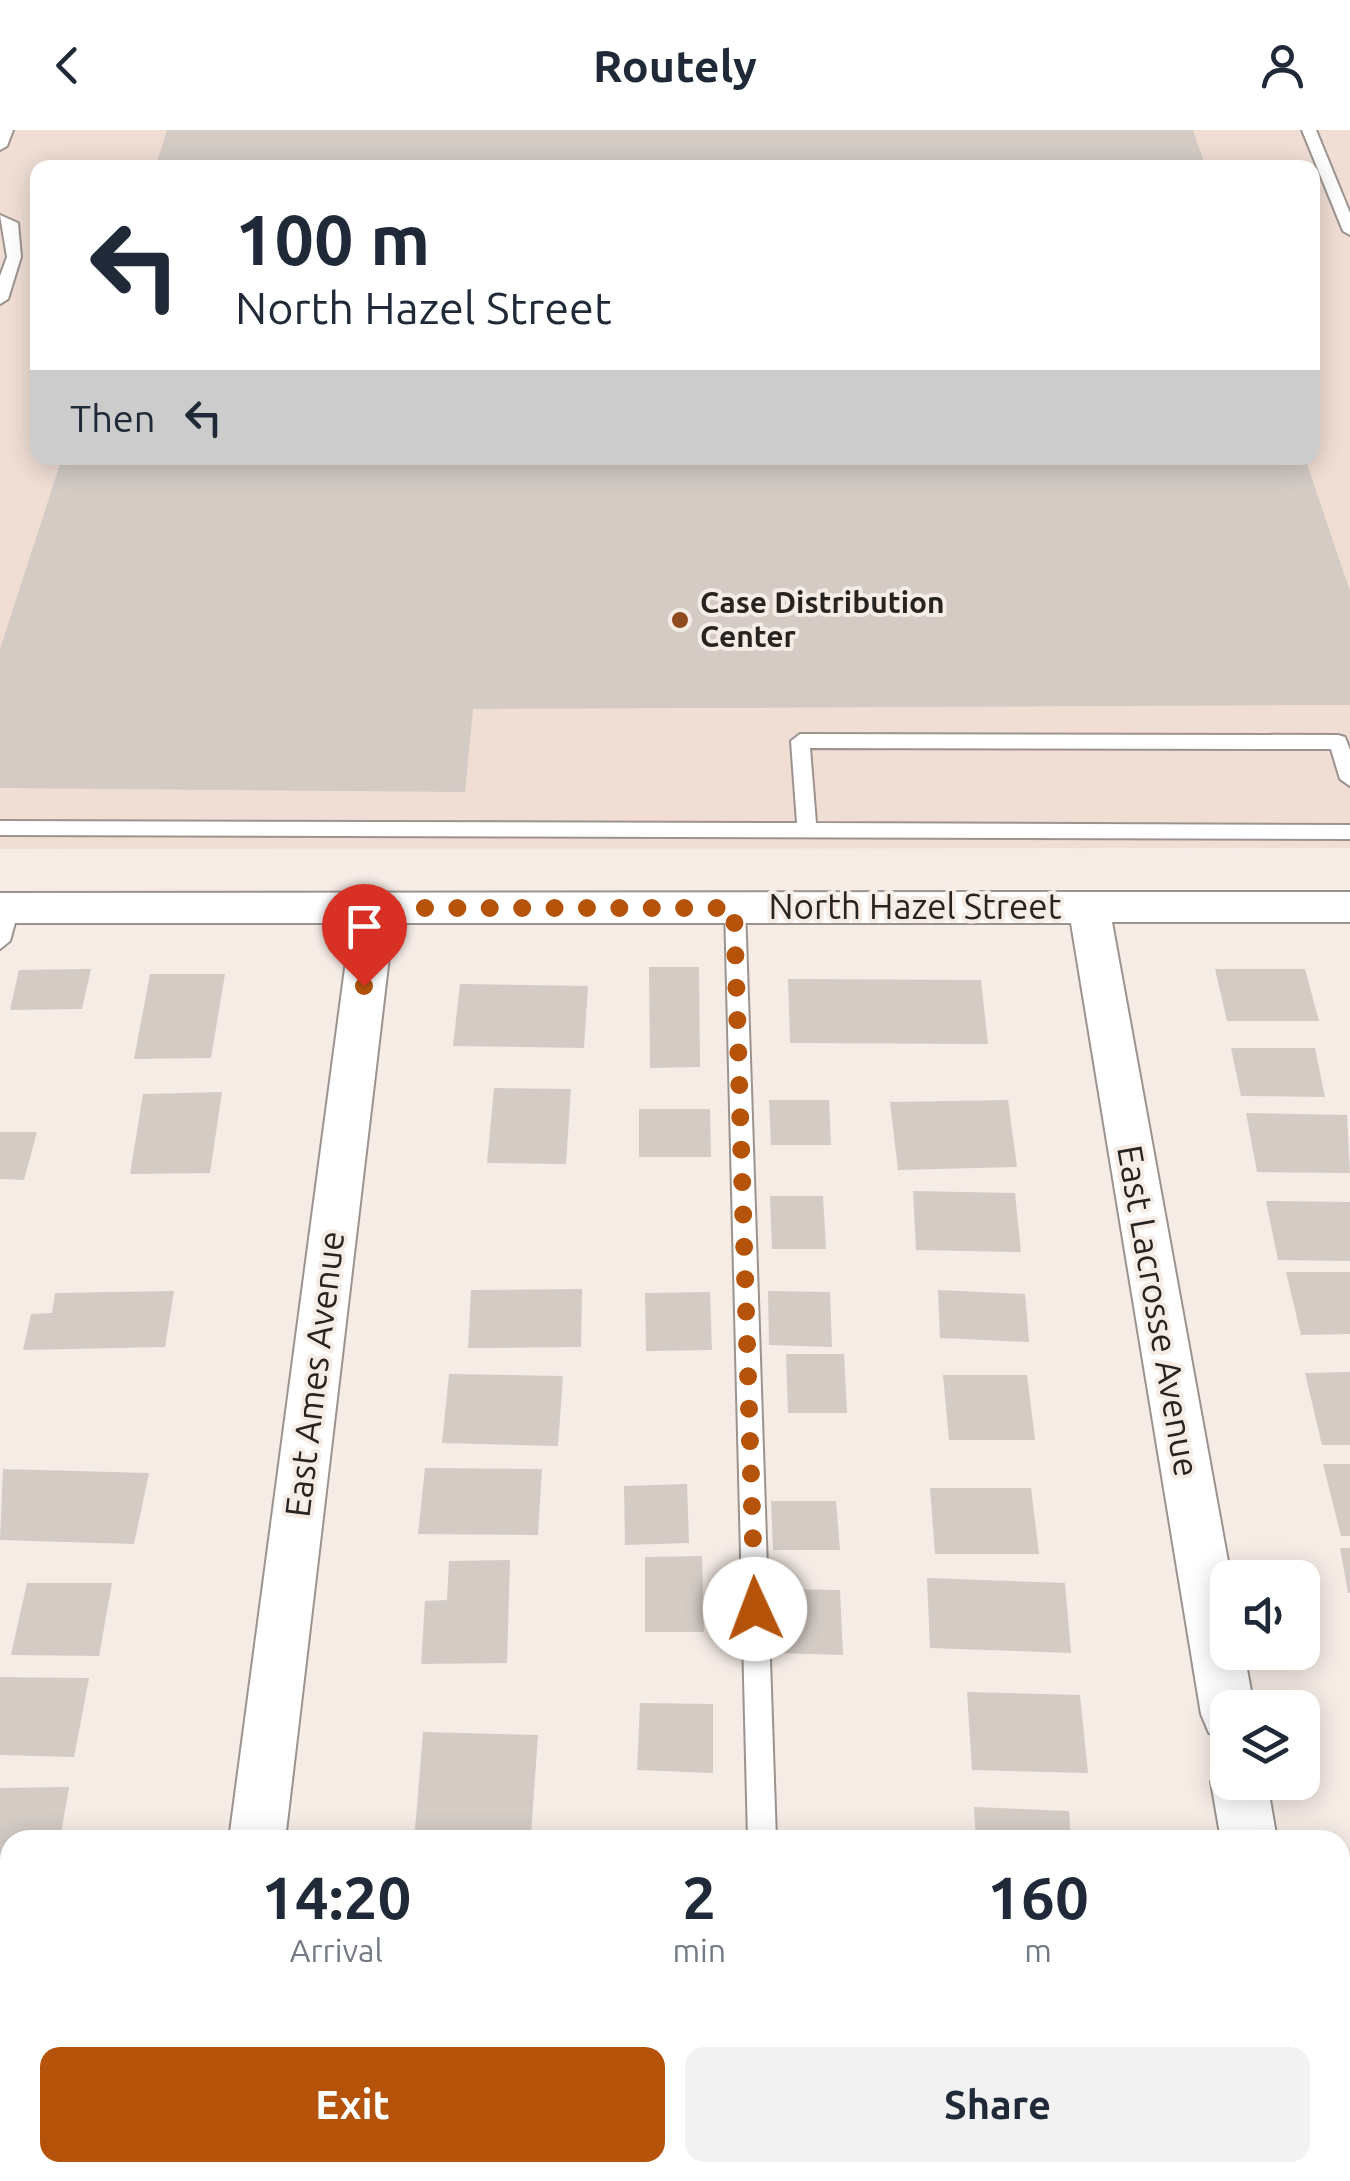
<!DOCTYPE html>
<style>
:root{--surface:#fff;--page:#f2f2f3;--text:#1f2937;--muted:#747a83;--accent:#b45309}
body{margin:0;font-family:Ubuntu,sans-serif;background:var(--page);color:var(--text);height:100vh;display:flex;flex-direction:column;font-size:38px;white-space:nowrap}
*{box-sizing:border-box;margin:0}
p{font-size:32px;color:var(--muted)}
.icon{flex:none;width:55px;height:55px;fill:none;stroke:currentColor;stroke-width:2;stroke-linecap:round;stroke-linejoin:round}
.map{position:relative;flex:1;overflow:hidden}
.panel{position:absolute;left:0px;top:1700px;width:1350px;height:352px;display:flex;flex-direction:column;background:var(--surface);border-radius:30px 30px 0 0;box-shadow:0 5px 25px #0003}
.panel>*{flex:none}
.banner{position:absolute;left:30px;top:30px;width:1290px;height:305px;border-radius:20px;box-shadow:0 5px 25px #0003;background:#fff;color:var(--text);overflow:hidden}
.buttons{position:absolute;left:1210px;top:1430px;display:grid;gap:20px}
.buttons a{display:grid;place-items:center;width:110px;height:110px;border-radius:20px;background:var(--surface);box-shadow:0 5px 25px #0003;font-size:50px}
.pin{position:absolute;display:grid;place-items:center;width:85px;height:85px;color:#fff;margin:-102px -42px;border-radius:50% 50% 50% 0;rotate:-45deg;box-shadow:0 0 10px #0007}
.pin .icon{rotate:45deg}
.me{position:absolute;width:110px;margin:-55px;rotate:358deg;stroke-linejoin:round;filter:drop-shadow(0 0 8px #0008)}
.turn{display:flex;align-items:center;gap:35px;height:210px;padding:0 40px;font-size:45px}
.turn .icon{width:130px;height:130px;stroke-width:2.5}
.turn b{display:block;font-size:70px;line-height:85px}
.then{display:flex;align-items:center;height:95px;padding:0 40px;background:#0003;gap:20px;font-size:38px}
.eta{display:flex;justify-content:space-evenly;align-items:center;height:170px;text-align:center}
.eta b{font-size:60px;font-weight:700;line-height:70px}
.primary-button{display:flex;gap:20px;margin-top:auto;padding:20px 40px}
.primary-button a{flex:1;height:115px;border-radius:20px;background:var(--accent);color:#fff;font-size:40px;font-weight:700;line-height:115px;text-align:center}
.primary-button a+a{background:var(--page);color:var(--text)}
header{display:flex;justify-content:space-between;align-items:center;height:130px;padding:0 40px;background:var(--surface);font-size:45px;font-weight:700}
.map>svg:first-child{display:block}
</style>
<header><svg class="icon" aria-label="back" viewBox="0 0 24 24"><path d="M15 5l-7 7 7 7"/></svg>Routely<svg class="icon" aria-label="person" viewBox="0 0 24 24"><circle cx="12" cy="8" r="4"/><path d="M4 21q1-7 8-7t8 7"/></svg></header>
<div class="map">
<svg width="1350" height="2051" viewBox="0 0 1350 2051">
<rect width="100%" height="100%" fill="#f6ece6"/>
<path fill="#f0ded5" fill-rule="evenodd" d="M0 0H1350V718L0 719ZM38 38H1312V328H38Z"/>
<g fill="#d4cbc5">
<path d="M167 0H1193L1206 38H155Z"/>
<path d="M62 328H1305L1350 461V575L473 579 465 662 0 658V519Z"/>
<path d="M649 837H699L700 937 650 938Z"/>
<path d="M91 839 82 879 10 880 19 840Z"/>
<path d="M1215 839H1305L1319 891H1227Z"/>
<path d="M150 844H225L211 928 134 929Z"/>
<path d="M788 849 981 850 988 914 790 913Z"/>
<path d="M460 854 588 856 584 918 453 916Z"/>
<path d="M1231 918H1315L1325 967 1241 966Z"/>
<path d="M494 958 571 959 566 1034 487 1033Z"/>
<path d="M222 962 210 1043 130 1044 143 964Z"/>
<path d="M769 970H829L831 1015H771Z"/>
<path d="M1008 970 1017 1037 898 1040 890 972Z"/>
<path d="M639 979H710L711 1027H639Z"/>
<path d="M1246 983 1347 985 1350 1043 1257 1042Z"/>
<path d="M0 1002H37L24 1050 0 1049Z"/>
<path d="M913 1061 1015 1063 1021 1122 916 1120Z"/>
<path d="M770 1066H823L826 1119H772Z"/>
<path d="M1266 1071 1350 1072V1131L1278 1130Z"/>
<path d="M1286 1142H1350V1204L1301 1205Z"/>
<path d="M582 1159 581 1217 468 1218 471 1160Z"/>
<path d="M938 1160 1025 1164 1029 1212 940 1208Z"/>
<path d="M174 1161 165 1217 23 1220 31 1184 52 1183 55 1163Z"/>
<path d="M768 1161 830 1162 832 1217 769 1215Z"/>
<path d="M710 1162 712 1220 646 1221 645 1163Z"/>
<path d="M786 1224H844L847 1283H788Z"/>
<path d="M1350 1242V1315H1322L1305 1243Z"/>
<path d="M449 1244 563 1246 558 1316 442 1313Z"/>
<path d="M943 1245H1027L1035 1310H949Z"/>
<path d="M1323 1334H1350V1406H1341Z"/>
<path d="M425 1338 542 1339 538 1405 418 1404Z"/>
<path d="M3 1339 149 1343 134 1414 0 1410Z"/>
<path d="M687 1354 689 1413 625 1415 624 1356Z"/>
<path d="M930 1358H1031L1039 1424H935Z"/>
<path d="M771 1371H836L840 1420H773Z"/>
<path d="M1340 1418H1350V1463H1348Z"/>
<path d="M702 1426 704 1502H645V1427Z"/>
<path d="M510 1430 507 1533 421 1534 425 1471 447 1470 449 1431Z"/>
<path d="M927 1448 1065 1453 1071 1523 930 1518Z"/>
<path d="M27 1453H112L99 1526 11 1525Z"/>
<path d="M777 1459 840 1460 843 1525 778 1523Z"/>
<path d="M0 1547 89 1548 74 1627 0 1625Z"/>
<path d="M967 1562 1080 1565 1088 1643 972 1640Z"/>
<path d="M640 1573 713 1574V1643L637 1640Z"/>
<path d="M423 1602 538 1605 531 1705 415 1700Z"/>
<path d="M69 1657 60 1710H10V1735H0V1658Z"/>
<path d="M974 1677 1069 1681 1071 1710H976Z"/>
<path d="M0 1793 10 1794V1896L0 1895Z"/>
<rect x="0" y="1925" width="10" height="96"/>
<path d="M398 2042H538V2050Z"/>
</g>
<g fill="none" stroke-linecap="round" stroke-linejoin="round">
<defs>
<g id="service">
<path d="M0 0H13L7 16 0 20Z"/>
<path d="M1302 0H1316L1350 83V105L1343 101Z"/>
<path d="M0 85 18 93 21 127 8 169 0 174V146L7 127Z"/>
<path d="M800 604 1338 605 1345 607 1350 620V656L1340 649 1331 619 810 618 816 693 1350 695V709L0 705V691L797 693 791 611Z"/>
<path d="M735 769 745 777 776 1710H748L725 777Z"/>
<path d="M9 770 19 778 10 811 0 819V776Z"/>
<rect x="756" y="2042" width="32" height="9"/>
</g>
<g id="minor">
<path d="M1088 762H1350V792H1112L1231 1448 1228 1522H1244L1254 1578H1228V1611L1209 1603 1201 1584 1071 793H393L285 1710H229L351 793H0V763Z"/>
<path d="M1228 1629V1652H1267L1277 1710H1221L1211 1652 1219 1632Z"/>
<path d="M184 2042H246L245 2051H183Z"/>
<path d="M1275 2042H1337L1339 2051H1277Z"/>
</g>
</defs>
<use href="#service" stroke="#9c938e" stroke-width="4"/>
<use href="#minor" stroke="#9c938e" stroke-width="4"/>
<use href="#service" fill="#fff" fill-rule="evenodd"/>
<use href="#minor" fill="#fff" fill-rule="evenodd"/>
</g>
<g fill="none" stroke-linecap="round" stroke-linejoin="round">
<path stroke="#b45309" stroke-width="18" stroke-dasharray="0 32.4" d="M364 856 374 778H734L755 1479"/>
</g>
<circle fill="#8e4b1d" stroke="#f6ece6" stroke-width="4" cx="680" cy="490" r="10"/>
<g text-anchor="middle" stroke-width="8" stroke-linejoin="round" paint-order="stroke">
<g font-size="30" font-weight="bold" fill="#262321" stroke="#f6ece6" text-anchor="start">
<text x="700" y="483">Case Distribution<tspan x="700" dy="34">Center</tspan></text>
</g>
<g font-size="35" fill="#262321" stroke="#f6ece6">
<text x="915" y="789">North Hazel Street</text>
<text transform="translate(1158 1181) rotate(80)" y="12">East Lacrosse Avenue</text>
<text transform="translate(315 1244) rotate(-83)" y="12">East Ames Avenue</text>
</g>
</g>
</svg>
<div class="buttons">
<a><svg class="icon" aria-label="sound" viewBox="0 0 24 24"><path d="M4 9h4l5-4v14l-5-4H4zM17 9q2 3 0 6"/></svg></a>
<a><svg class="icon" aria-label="layers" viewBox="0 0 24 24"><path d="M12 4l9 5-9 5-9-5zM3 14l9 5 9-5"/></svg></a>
</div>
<div class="pin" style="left:364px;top:856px;background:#d93025"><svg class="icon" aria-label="arrive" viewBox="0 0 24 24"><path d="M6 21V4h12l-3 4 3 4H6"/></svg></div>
<svg class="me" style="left:755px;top:1479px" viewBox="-20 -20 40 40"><circle r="19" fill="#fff"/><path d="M0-13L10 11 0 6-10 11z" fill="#b45309"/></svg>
<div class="banner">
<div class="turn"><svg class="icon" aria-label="left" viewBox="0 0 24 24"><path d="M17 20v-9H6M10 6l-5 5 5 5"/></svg><div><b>100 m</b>North Hazel Street</div></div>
<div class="then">Then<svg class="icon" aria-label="left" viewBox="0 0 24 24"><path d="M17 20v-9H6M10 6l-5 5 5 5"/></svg></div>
</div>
<section class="panel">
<div class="eta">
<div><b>14:20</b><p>Arrival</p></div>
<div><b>2</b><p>min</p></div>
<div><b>160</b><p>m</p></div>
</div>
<div class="primary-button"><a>Exit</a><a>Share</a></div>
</section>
</div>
